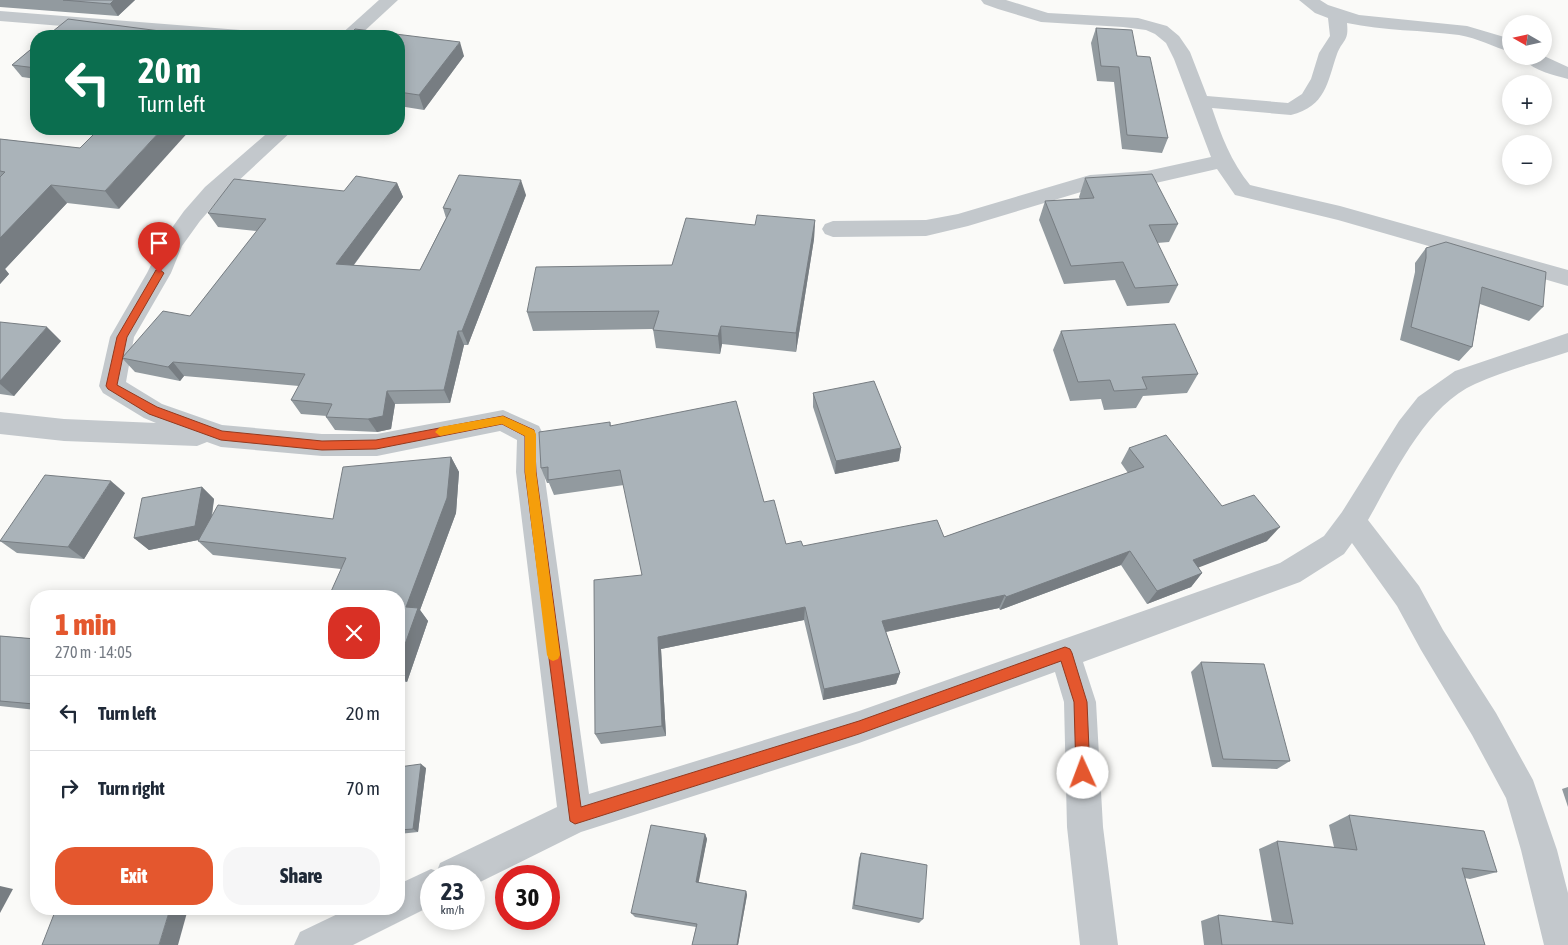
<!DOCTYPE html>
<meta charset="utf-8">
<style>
:root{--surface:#fff;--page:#f6f6f7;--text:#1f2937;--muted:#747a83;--line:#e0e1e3;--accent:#e4572e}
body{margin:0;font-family:"Asap Condensed",sans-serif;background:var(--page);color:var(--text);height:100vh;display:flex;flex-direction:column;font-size:19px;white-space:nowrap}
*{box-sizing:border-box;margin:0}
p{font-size:16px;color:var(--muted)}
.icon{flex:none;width:28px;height:28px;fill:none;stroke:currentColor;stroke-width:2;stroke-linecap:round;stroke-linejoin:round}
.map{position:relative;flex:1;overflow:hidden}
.panel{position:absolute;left:30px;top:590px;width:375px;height:325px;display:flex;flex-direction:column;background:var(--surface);border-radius:20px;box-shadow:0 2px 12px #0003}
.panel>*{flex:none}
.banner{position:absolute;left:30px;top:30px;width:375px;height:105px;border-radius:20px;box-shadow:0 2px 12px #0003;background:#0b6e4f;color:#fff;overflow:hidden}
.needle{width:32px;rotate:279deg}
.buttons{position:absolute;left:1502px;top:15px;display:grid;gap:10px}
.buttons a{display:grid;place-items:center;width:50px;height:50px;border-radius:50%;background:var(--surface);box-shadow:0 2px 12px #0003;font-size:25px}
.speed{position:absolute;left:420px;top:865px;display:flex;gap:10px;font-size:25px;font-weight:700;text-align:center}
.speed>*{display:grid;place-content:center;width:65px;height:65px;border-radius:50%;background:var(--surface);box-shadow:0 2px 12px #0003;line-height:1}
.speed small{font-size:12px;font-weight:400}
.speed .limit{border:8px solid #d22;background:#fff;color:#111}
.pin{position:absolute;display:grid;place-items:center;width:42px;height:42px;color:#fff;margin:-51px -21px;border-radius:50% 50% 50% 0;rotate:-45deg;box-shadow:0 0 5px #0007}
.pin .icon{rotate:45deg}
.me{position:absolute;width:55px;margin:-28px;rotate:358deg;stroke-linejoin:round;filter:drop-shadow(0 0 4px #0008)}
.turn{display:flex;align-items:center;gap:18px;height:105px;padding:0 25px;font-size:22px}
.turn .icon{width:65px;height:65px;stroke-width:2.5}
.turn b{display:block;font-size:35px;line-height:42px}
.round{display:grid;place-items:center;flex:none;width:52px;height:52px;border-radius:20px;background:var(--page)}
.head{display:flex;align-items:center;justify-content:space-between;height:85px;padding:0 25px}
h1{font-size:30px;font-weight:800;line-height:38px;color:var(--accent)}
.action{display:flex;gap:10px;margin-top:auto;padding:10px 25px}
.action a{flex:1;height:58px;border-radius:20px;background:var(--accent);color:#fff;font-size:20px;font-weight:800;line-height:58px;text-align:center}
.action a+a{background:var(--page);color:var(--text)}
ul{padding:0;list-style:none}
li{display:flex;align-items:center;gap:15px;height:75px;padding:0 25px;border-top:1px solid var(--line)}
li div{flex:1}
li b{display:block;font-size:19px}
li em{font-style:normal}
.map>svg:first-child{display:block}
</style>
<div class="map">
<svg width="1568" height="945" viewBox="0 0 1568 945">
<rect width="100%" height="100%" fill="#fafaf8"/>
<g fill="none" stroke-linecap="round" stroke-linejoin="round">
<g fill="#c3c8cc" fill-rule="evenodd">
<path d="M379 0H398L359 36H339Z"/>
<path d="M981 0H1006L1048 13 1138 18 1167 26 1179 36 1190 52 1207 96 1288 103 1302 94 1311 79 1319 53 1330 36 1328 18 1315 13 1299 0H1320L1328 5 1359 15 1467 26 1511 39V52C1493 47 1478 38 1459 35 1422 30 1384 31 1347 23 1349 42 1343 39 1337 54 1327 83 1326 106 1291 115L1212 108C1221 135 1231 162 1250 185L1340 206 1568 270V286L1338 220 1235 195 1217 169 1147 185 1091 189 968 226 926 236 833 237 825 234 822 229 825 224 833 221 926 220 958 214 1090 175 1147 171 1211 157 1174 59 1166 43 1155 34 1146 30 1123 27 1041 22 998 9 984 4Z"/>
<path d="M0 11 253 31 259 32 262 36H187L0 21Z"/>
<path d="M1521 56H1544L1568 67V79C1553 75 1530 70 1521 56Z"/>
<path d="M272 129H294L221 197 200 221 182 246 171 273 134 337 126 382 162 404 222 425 322 434H377L503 410 539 426 543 434 544 472 589 794 859 711 1280 563 1324 536 1342 512 1399 421 1418 397 1455 371 1568 333V352C1537 362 1504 371 1475 384 1425 406 1394 475 1368 520L1419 586 1443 630 1496 713 1533 780 1557 850 1568 893V945H1544L1521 850 1506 798 1472 735 1421 650 1397 606 1352 543 1344 554 1300 582 1083 662 1096 702 1103 827 1118 945H1080L1067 827 1064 702 1055 672 859 743 581 832 474 885V876H431V906L353 945H294L300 932 348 909H399V884L431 869 437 871 440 863 557 807 516 472 517 440 500 431 377 456H322L221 447 207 442 197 446 64 441 0 434V412L64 419 156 423 144 418 103 393 99 386 110 337 147 273 164 239 184 211 205 187Z"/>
</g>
</g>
<g fill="#929a9f">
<path d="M0 0H135L118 16 0 7Z"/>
<path d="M1096 28 1137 56 1168 138 1162 153 1122 149 1114 82 1097 81 1091 43Z"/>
<path d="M399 36 464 56 424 110 399 106Z"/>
<path d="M36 45V79L22 77 12 65Z"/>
<path d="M0 139 80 148 119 209 67 203 5 269 9 274 0 284Z"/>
<path d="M1085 178 1178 224 1169 242 1157 243 1178 285 1169 303 1127 306 1115 280 1064 284 1039 220 1045 201 1080 199 1079 197Z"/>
<path d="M397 183 403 197 354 265 420 270 446 218 443 208 526 195 468 345H464L450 403 395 404 391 429 377 432 335 430 326 417 327 416 301 414 291 400 299 386 184 376 180 381 135 372 122 358 190 316 257 231 218 227 208 213Z"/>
<path d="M815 220 814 239 796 352 722 344 720 354 656 348 653 329 533 331 527 312 672 265 755 225Z"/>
<path d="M1426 248 1543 307 1529 321 1480 304 1472 347 1459 361 1400 340 1415 272V263Z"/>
<path d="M0 322 61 341 14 396 0 394Z"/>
<path d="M1061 331 1198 374 1187 393 1143 396 1136 408 1104 410 1101 399 1070 401 1053 350Z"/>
<path d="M813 393 901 448 899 461 835 474 813 407Z"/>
<path d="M610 422 611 426 764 502 786 544 803 546 944 537 1128 473 1121 463 1129 448 1222 506 1267 541 1198 567 1202 573 1191 587 1147 604 1121 565 1000 610 999 608 886 632 900 673 896 684 823 700 804 620 661 649 666 736 601 744 595 734 642 575 624 485 554 495 549 483H547L541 468Z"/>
<path d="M451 457 459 472 456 513 420 610 428 621 407 682 399 681V596L341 569 213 555 198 541V540L149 550 134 538 202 487 214 499 212 517 333 519Z"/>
<path d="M125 493 84 559 17 553 0 541Z"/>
<path d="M0 636 36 639V710L0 706Z"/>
<path d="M1201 662 1290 761 1277 769 1212 767 1191 672Z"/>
<path d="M399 767 426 768 418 832 399 834Z"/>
<path d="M1568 787V807L1562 789Z"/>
<path d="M1349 815 1497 872 1470 879 1465 878 1485 945H1204L1201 921 1218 915 1272 922 1259 849 1277 841 1334 847 1329 825Z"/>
<path d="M705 834 707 839 698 882 746 891 747 895 738 945H692L696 927 635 917 631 913Z"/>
<path d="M861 853 923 919 919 923 852 909 859 858Z"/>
</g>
<g fill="#777d82">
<path d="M114 0H135L118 16 110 4Z"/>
<path d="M460 42 464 56 424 110 419 95Z"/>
<path d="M162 129H191L119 209 105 191Z"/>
<path d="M521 180 526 195 468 345 462 331Z"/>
<path d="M397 183 403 197 344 278 336 264Z"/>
<path d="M51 185 67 203 5 269 9 274 0 284V238Z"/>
<path d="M815 220 814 239 796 352V333Z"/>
<path d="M721 326 722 344 720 354 718 336Z"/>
<path d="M47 327 61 341 14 396 0 384V381Z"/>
<path d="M458 331 464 345 450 403 444 390Z"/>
<path d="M173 362 184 376 180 381 168 367Z"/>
<path d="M387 391 395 404 391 429 377 432 368 419Z"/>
<path d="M901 448 899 461 835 474 836 461Z"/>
<path d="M451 457 459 472 456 513 420 610 428 621 407 682 399 674V661L406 607Z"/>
<path d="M111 481 125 493 84 559 68 547Z"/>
<path d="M202 487 214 499 208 538 149 550 134 538Z"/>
<path d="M1280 527 1267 541 1182 574 1193 560Z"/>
<path d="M1130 551 1121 565 1000 610 1006 597Z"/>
<path d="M1202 573 1191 587 1147 604 1157 591Z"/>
<path d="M1005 595 999 608 880 633 882 621Z"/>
<path d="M805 607 804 620 661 649 666 736 662 726 658 637Z"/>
<path d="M900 673 896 684 823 700 824 689Z"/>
<path d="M421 764 426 768 418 832 413 829Z"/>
<path d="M705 834 707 839 698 886 696 882Z"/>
<path d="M0 886 13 889 0 913Z"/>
<path d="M746 891 747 895 738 945H737Z"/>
<path d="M170 909H188L178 945H159Z"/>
</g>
<g fill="#aab3b9" stroke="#777d82">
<path d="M63 0H114L110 4Z"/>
<path d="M68 19 183 34 180 36H47Z"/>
<path d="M1096 28 1132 30 1137 56 1150 57 1168 138 1127 135 1119 67 1101 66Z"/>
<path d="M355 29 460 42 419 95 399 92V36H349Z"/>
<path d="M36 45V68L12 65Z"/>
<path d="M99 129H162L105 191 51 185 0 238V177L5 172 0 171V139L80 148Z"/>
<path d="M1152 174 1178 224 1149 225 1178 285 1135 288 1123 262 1071 266 1045 201 1094 198 1085 178Z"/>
<path d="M459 175 521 180 462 331H458L444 390 387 391 383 416 368 419 326 417 332 404 291 400 305 374 173 362 168 367 122 358 163 311 190 316 266 219 208 213 234 179 344 191 356 176 397 183 336 264 420 270 451 209 443 208Z"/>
<path d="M757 215 815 220 796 333 721 326 718 336 653 330 659 311 527 312 536 267 672 265 686 218 755 225Z"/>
<path d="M1446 242 1546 272 1543 307 1482 287 1472 347 1411 327 1426 258V248Z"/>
<path d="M0 322 47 327 0 381Z"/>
<path d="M1175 324 1198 374 1142 377 1147 389 1114 391 1110 380 1078 382 1061 331Z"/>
<path d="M874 381 901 448 836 461 813 393Z"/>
<path d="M736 401 764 502 774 500 786 544 801 541 803 546 937 520 944 537 1144 467 1129 448 1166 435 1222 506 1254 495 1280 527 1193 560 1202 573 1157 591 1130 551 1006 597 1005 595 882 621 900 673 824 689 805 607 658 637 662 726 595 734 594 580 642 575 620 470 548 480V467L541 468 539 432 610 422V426Z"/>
<path d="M451 457 447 498 406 607 418 608 399 661V596H329L346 558 198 541 218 505 333 519 343 467Z"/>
<path d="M45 475 111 481 68 547 0 541Z"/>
<path d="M202 487 195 526 134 538 142 498Z"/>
<path d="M0 636 36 639V700L34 704 0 701Z"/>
<path d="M1201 662 1264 664 1290 761 1223 759Z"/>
<path d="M421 764 413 829 399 830V767Z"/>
<path d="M1349 815 1484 831 1497 872 1462 868 1485 945H1222L1218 915 1293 924 1277 841 1357 850Z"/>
<path d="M651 825 705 834 696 882 746 891 737 945H692L697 924 631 913Z"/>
<path d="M861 853 927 865 923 919 854 905Z"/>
<path d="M56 909H170L159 945H42Z"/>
</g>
<path fill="#e4572e" stroke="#94391e" d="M159 269 164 273 127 337 117 385 157 407 222 431 322 441 376 440 503 416 534 430 536 472 581 807 859 721 1065 647 1070 649 1072 653 1087 702 1090 773 1088 778 1083 780 1078 778 1076 773 1074 702 1061 661 859 734 575 824 570 821 525 472V436L502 424 376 449 322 450 221 440 149 414 108 389 106 386 117 337 156 270Z"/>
<path fill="#f59e0b" d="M503 416 534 430 536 434V472L560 655 558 659 553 661 549 659 547 655 525 472V436L502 424 440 436 435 432 440 427Z"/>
</svg>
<div class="buttons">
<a><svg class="needle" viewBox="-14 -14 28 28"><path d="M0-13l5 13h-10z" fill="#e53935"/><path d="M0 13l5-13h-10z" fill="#747a83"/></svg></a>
<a>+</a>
<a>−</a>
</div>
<div class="speed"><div>23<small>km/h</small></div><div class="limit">30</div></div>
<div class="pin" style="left:159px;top:273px;background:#d93025"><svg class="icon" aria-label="arrive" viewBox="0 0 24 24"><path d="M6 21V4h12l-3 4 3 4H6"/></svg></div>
<svg class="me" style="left:1083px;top:773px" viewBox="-20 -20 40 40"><circle r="19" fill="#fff"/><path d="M0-13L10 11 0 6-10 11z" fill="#e4572e"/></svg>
<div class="banner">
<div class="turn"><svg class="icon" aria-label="left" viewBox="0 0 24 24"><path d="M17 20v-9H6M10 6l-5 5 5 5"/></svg><div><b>20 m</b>Turn left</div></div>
</div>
<section class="panel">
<div class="head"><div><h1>1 min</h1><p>270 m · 14:05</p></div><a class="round" style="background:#d93025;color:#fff"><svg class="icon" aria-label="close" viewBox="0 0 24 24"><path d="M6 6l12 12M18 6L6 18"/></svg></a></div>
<ul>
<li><svg class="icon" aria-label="left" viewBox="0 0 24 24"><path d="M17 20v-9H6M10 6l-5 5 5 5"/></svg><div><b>Turn left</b></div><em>20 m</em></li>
<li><svg class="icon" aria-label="right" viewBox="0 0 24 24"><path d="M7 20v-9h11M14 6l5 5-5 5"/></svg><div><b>Turn right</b></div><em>70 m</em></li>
</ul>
<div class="action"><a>Exit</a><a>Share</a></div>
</section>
</div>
